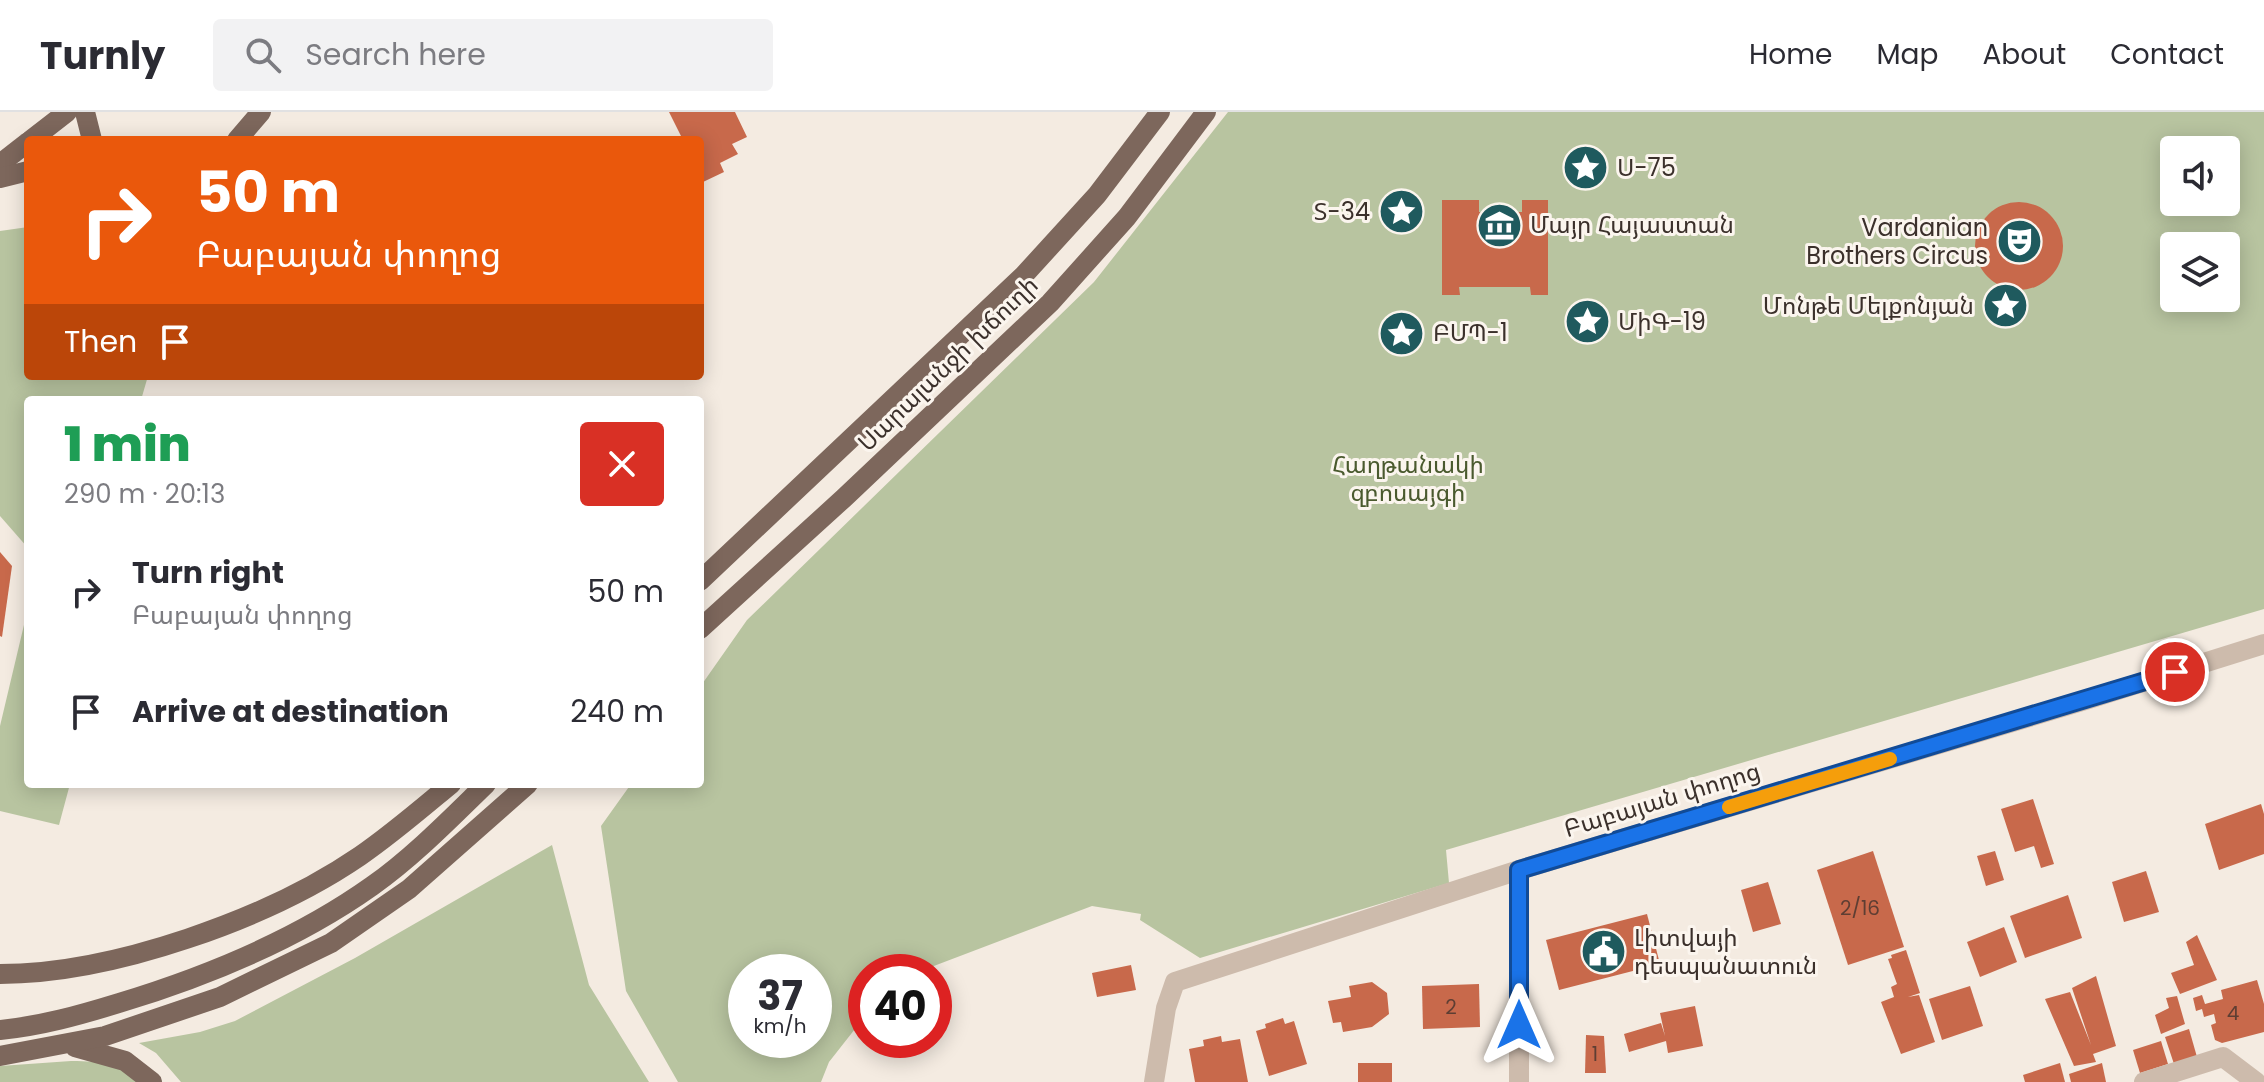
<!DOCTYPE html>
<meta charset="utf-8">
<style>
:root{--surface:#fff;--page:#f2f2f3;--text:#2b2b33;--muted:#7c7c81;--line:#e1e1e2}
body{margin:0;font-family:Poppins,"Noto Sans Armenian",sans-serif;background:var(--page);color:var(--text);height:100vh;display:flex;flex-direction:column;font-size:30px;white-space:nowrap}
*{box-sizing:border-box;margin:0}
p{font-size:26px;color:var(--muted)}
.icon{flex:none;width:44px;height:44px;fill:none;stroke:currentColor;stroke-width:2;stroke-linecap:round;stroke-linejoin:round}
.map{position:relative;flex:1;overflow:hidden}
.drawer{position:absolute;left:24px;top:284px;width:680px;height:392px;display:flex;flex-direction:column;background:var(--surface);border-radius:8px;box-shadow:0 4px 20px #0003}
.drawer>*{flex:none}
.hud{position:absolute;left:24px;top:24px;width:680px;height:244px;border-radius:8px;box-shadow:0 4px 20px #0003;background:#ea580c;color:#fff;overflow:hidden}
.tools{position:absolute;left:2160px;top:24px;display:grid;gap:16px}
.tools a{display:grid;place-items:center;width:80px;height:80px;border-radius:8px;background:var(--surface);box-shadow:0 4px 20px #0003;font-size:40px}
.speed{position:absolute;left:728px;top:842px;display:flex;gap:16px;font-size:40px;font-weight:700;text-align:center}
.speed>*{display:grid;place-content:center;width:104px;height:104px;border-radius:50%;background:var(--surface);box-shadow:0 4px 20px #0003;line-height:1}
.speed small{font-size:20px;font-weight:400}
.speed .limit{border:12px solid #d22;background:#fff;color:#111}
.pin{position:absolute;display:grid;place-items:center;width:68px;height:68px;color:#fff;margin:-34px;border:4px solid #fff;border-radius:50%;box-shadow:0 2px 8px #0007}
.me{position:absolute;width:88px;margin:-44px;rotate:0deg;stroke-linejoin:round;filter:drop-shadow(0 0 6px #0008)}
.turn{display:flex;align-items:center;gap:28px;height:168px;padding:0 40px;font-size:36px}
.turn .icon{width:104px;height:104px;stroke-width:2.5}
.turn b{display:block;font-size:56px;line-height:68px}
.then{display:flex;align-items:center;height:76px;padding:0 40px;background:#0003;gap:16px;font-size:30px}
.round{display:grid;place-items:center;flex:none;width:84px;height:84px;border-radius:8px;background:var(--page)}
.summary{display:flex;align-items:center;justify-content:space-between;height:136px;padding:0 40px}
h1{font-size:48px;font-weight:800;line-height:60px;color:#1e9e55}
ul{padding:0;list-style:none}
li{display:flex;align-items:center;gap:24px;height:120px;padding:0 40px}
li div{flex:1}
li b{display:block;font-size:30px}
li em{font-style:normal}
header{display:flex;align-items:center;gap:48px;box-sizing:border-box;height:112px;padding:0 40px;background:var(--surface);border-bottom:2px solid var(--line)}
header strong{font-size:38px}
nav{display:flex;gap:44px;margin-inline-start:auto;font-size:28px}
.search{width:560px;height:72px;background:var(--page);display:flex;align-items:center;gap:20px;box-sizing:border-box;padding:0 28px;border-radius:8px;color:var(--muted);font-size:30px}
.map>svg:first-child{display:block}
</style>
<header>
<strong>Turnly</strong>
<div class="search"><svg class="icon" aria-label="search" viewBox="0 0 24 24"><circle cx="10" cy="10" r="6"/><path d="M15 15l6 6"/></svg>Search here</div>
<nav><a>Home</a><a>Map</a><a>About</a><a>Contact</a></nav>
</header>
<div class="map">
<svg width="2264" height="970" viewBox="0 0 2264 970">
<rect width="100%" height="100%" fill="#f4ebe1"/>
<g fill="#b8c4a0" fill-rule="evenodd">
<path d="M1228 0H2264V497L1446 738 1449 771 1200 846 1140 808 1141 802 1092 794 918 860H866V903L829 950 821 970H678L626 879 601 714 631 672H700V575L747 508 1094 170ZM2174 38H2226V90H2174ZM2174 134H2226V186H2174ZM746 860H814V928H746Z"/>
<path d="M28 115V264H148L141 288H28V436L0 404V119Z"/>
<path d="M28 496V672H70L59 713 0 699V614Z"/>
<path d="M552 733 589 873 649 970H181L156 941 139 931 200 920 235 909 355 846Z"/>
<path d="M71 949C104 949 115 952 142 970H0V954Z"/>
</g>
<g fill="#c8694b">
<path d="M669 0H735L747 25 732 32 738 42 720 51 724 60 703 70 700 64V28H683Z"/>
<path d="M1442 88H1479V100H1522V88H1548V183H1531L1530 175H1459L1460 183H1442Z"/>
<circle cx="2019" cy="134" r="44"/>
<path d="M0 440 12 454 2 525 0 524Z"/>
<path d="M2033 687 2054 752 2041 756 2034 734 2015 740 2001 697Z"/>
<path d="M2261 692 2264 702V742L2219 758 2205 712Z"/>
<path d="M1873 739 1904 835 1848 853 1817 758Z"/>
<path d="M1995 739 2004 768 1986 774 1977 744Z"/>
<path d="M2146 759 2159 800 2124 810 2112 770Z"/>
<path d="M1768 770 1781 812 1753 820 1741 778Z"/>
<path d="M2068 783 2082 826 2025 846 2010 804Z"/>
<path d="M1647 802 1660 852 1559 878 1546 828Z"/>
<path d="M2004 815 2017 850 1980 865 1967 830Z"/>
<path d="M2197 823 2217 868 2180 882 2171 861 2194 853 2186 830Z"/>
<path d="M1906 838 1920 881 1908 885 1919 883 1935 930 1901 942 1881 890 1894 885 1891 875 1897 872 1888 847 1892 846 1891 843Z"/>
<path d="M1131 853 1136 878 1097 885 1092 861Z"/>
<path d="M2096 864 2116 934 2093 942 2096 950 2074 954 2045 887 2070 880 2091 933 2072 876Z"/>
<path d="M2257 868 2264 892V920L2222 931 2215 928 2211 913 2216 911 2214 902 2204 905 2202 897 2196 899 2193 886 2202 883 2205 892 2223 887 2221 878Z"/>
<path d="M1372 870 1387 881 1389 902 1372 915 1343 920 1341 910 1333 911 1328 889 1351 885 1349 874Z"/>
<path d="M1479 872 1480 915 1423 917 1422 874Z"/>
<path d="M1970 874 1983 914 1942 928 1929 887Z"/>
<path d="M2177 884 2185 912 2161 922 2155 903 2169 896 2166 886Z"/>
<path d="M1695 894 1703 934 1668 941 1666 929 1629 940 1624 922 1661 911 1665 924 1660 901Z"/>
<path d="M1283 906 1285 912 1294 909 1307 952 1269 964 1256 919 1266 916 1265 912Z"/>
<path d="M2189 917 2197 945 2174 952 2165 925Z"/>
<path d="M1586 923 1604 924 1606 961H1585Z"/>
<path d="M1221 924 1222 930 1240 927 1248 970H1195L1189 937 1204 934 1203 928Z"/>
<path d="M2161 929 2168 952 2140 961 2133 938Z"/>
<rect x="1358" y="951" width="34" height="19"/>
<path d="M2060 951 2065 970H2025L2023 963Z"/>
<path d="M2102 951 2106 970H2071L2069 962Z"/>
</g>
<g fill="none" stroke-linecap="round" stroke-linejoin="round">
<g stroke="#cdbbac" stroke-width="20">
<path d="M1154 970 1166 896 1175 870 1519 758"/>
<path d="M2144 970 2223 945 2256 970"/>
</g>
<path stroke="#cdbbac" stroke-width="20" d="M1519 970V758L2089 587 2264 532"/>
<g stroke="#7d675c" stroke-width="20">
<path d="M85 0 92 28"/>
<path d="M31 28 67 0"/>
<path d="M237 28 261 0"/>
<path d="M0 52 28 30"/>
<path d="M0 66 28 59"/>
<path d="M700 469 1024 163 1097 83 1160 0"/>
<path d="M700 517 844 386 1050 191 1127 105 1206 0"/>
<path d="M0 862C112 862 268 807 360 744 392 722 422 696 451 672"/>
<path d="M0 918C41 914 80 903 119 891 208 864 296 828 372 774 413 745 450 707 486 672"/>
<path d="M75 935 125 949 152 970"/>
<path d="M0 944 105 924 220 885 331 831 409 777 528 672"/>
</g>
</g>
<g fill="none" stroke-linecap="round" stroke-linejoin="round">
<defs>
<path id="route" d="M1519 913V758L2175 560"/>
</defs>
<use href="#route" stroke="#114b97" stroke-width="20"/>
<use href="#route" stroke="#1a73e8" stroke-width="14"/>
<path stroke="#f59e0b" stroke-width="14" d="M1729 695 1890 647"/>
</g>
<defs>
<symbol id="sight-disc" viewBox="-11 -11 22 22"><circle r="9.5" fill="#1f5a5e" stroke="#fbf5ee"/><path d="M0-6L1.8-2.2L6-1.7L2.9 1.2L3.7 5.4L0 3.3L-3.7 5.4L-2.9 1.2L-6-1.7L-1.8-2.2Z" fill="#fff"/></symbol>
<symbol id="museum-disc" viewBox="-11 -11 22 22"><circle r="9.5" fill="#1f5a5e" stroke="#fbf5ee"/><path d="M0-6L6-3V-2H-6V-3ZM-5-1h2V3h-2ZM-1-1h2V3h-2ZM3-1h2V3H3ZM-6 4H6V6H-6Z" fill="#fff"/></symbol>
<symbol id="theatre-disc" viewBox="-11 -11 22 22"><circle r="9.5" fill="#1f5a5e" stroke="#fbf5ee"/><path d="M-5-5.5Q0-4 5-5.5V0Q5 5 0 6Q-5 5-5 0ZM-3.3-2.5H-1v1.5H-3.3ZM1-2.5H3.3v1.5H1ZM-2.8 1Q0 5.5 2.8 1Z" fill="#fff"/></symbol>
<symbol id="civic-disc" viewBox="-11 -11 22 22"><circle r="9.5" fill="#1f5a5e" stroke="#fbf5ee"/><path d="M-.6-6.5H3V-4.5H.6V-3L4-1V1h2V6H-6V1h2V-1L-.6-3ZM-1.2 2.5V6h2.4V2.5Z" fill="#fff"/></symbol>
</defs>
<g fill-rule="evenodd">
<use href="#sight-disc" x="1560" y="30" width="51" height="51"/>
<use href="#sight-disc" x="1376" y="74" width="51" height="51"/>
<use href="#museum-disc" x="1474" y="88" width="51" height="51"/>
<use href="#theatre-disc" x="1994" y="104" width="51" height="51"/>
<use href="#sight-disc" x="1980" y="168" width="51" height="51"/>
<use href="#sight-disc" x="1562" y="184" width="51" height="51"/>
<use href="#sight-disc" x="1376" y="196" width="51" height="51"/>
<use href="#civic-disc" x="1578" y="814" width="51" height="51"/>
</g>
<g text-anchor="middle" stroke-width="6" stroke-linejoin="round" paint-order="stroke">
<g font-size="20" fill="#5e3e33">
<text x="1860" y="803">2/16</text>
<text x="1451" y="902">2</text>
<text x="2233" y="908">4</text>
<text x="1595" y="949">1</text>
</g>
<g font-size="24" fill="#3b302b" stroke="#fbf5ee" text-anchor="start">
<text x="1617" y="64">Ս-75</text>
<text x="1370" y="108" text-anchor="end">Տ-34</text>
<text x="1530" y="121">Մայր Հայաստան</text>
<text x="1988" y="124" text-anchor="end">Vardanian<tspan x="1988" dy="28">Brothers Circus</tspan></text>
<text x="1974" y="202" text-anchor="end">Մոնթե Մելքոնյան</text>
<text x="1618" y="218">ՄիԳ-19</text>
<text x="1433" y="229">ԲՄՊ-1</text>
<text x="1634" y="834">Լիտվայի<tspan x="1634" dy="28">դեսպանատուն</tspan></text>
</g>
<g font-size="24" fill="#3b302b" stroke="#fbf5ee">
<text transform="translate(948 252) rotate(-44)" y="8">Սարալանջի խճուղի</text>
<text transform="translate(1662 688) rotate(-17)" y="8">Բաբայան փողոց</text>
</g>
<g font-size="24" fill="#4a5a2e" stroke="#fbf5ee">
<text x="1408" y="361">Հաղթանակի<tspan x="1408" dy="28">զբոսայգի</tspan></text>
</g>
</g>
</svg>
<div class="tools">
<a><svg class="icon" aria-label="sound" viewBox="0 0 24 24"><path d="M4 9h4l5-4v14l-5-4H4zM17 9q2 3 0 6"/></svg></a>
<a><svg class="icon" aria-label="layers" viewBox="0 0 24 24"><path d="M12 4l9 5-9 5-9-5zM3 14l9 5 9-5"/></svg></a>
</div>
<div class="speed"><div>37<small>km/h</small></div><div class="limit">40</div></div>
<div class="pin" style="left:2175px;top:560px;background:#d93025"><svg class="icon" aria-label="arrive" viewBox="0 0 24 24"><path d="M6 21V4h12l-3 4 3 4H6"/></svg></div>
<svg class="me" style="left:1519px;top:913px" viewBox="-20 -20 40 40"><path d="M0-17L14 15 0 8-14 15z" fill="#1a73e8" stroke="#fff" stroke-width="4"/></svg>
<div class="hud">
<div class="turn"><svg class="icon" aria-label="right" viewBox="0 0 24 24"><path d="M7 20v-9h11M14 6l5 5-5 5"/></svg><div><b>50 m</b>Բաբայան փողոց</div></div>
<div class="then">Then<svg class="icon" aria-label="arrive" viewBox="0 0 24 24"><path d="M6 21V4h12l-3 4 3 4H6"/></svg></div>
</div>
<section class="drawer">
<div class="summary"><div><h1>1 min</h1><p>290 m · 20:13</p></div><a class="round" style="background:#d93025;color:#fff"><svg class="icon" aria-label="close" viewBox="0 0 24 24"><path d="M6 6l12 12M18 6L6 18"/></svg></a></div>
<ul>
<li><svg class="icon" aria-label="right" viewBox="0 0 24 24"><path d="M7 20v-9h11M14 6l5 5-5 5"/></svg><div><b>Turn right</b><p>Բաբայան փողոց</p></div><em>50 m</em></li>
<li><svg class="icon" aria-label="arrive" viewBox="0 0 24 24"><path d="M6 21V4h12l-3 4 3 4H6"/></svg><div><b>Arrive at destination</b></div><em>240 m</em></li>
</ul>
</section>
</div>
